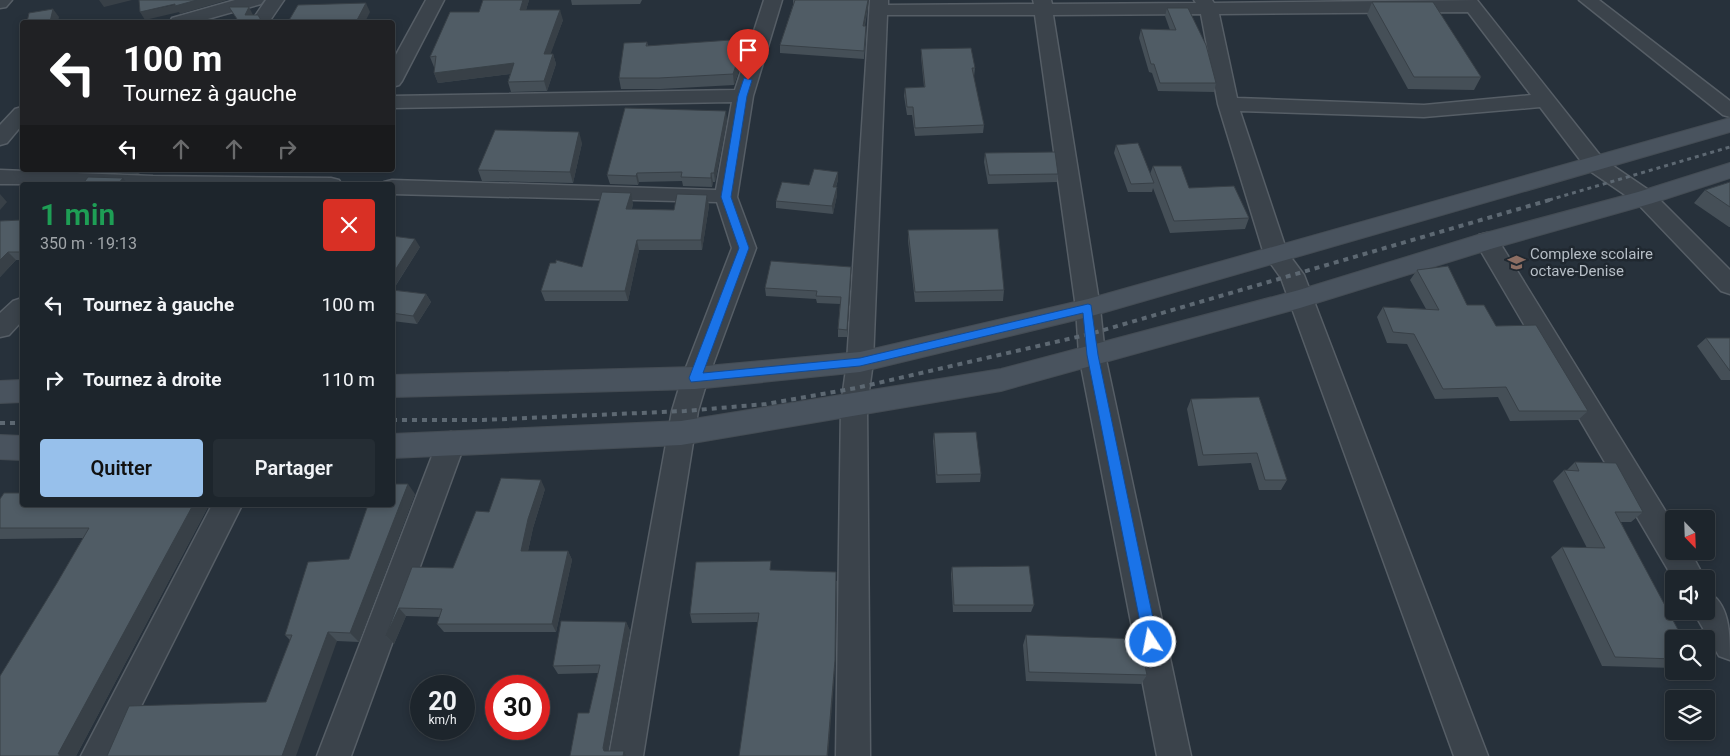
<!DOCTYPE html>
<html lang="fr">
<meta charset="utf-8">
<style>
:root{--surface:#1d252c;--page:#252d34;--text:#f1f3f6;--muted:#a0a5a9;--line:#3b4248;--accent:#97c0eb}
body{margin:0;font-family:Roboto,sans-serif;background:var(--page);color:var(--text);height:100vh;display:flex;flex-direction:column;font-size:19px;white-space:nowrap}
*{box-sizing:border-box;margin:0}
p{font-size:16px;color:var(--muted)}
.icon{flex:none;width:28px;height:28px;fill:none;stroke:currentColor;stroke-width:2;stroke-linecap:round;stroke-linejoin:round}
.map{position:relative;flex:1;overflow:hidden}
.panel{position:absolute;left:20px;top:182px;width:375px;height:325px;display:flex;flex-direction:column;background:var(--surface);border-radius:5px;box-shadow:0 2px 8px #0003,0 0 0 1px var(--line)}
.panel>*{flex:none}
.top-card{position:absolute;left:20px;top:20px;width:375px;height:152px;border-radius:5px;box-shadow:0 2px 8px #0003,0 0 0 1px var(--line);background:#202124;color:#fff;overflow:hidden}
.needle{width:32px;rotate:157deg}
.fabs{position:absolute;left:1665px;top:510px;display:grid;gap:10px}
.fabs a{display:grid;place-items:center;width:50px;height:50px;border-radius:5px;background:var(--surface);box-shadow:0 2px 8px #0003,0 0 0 1px var(--line);font-size:25px}
.speed{position:absolute;left:410px;top:675px;display:flex;gap:10px;font-size:25px;font-weight:700;text-align:center}
.speed>*{display:grid;place-content:center;width:65px;height:65px;border-radius:50%;background:var(--surface);box-shadow:0 2px 8px #0003,0 0 0 1px var(--line);line-height:1}
.speed small{font-size:12px;font-weight:400}
.speed .limit{border:8px solid #d22;background:#fff;color:#111}
.pin{position:absolute;display:grid;place-items:center;width:42px;height:42px;color:#fff;margin:-51px -21px;border-radius:50% 50% 50% 0;rotate:-45deg;box-shadow:0 0 5px #0007}
.pin .icon{rotate:45deg}
.me{position:absolute;width:55px;margin:-28px;rotate:349deg;stroke-linejoin:round;filter:drop-shadow(0 0 4px #0008)}
.turn{display:flex;align-items:center;gap:18px;height:105px;padding:0 20px;font-size:22px}
.turn .icon{width:65px;height:65px;stroke-width:2.5}
.turn b{display:block;font-size:35px;line-height:42px}
.lanes{display:flex;align-items:center;height:48px;padding:0 20px;background:#0003;justify-content:center;gap:25px;direction:ltr}
.lanes .off{opacity:.35}
.round{display:grid;place-items:center;flex:none;width:52px;height:52px;border-radius:5px;background:var(--page)}
.headline{display:flex;align-items:center;justify-content:space-between;height:85px;padding:0 20px}
h1{font-size:30px;font-weight:600;line-height:38px;color:#1e9e55}
.action{display:flex;gap:10px;margin-top:auto;padding:10px 20px}
.action a{flex:1;height:58px;border-radius:5px;background:var(--accent);color:#111;font-size:20px;font-weight:600;line-height:58px;text-align:center}
.action a+a{background:var(--page);color:var(--text)}
ul{padding:0;list-style:none}
li{display:flex;align-items:center;gap:15px;height:75px;padding:0 20px}
li div{flex:1}
li b{display:block;font-size:19px}
li em{font-style:normal}
.map>svg:first-child{display:block}
</style>
<div class="map">
<svg width="1730" height="756" viewBox="0 0 1730 756">
<rect width="100%" height="100%" fill="#27313b"/>
<g fill="none" stroke-linecap="round" stroke-linejoin="round">
<defs>
<g id="street">
<path d="M0 0H12L6 7 0 8Z"/>
<path d="M235 0H264L261 4 197 22H170L172 18Z"/>
<path d="M266 0H284L269 22H251Z"/>
<path d="M426 0H444L402 81 399 85 392 87V62Z"/>
<path d="M764 0H782L753 96 737 197 756 248 708 378 698 411 643 756H609L672 411 682 378 732 248 717 202 392 194V185H382L384 182 392 180 716 190 732 102 392 108V96L735 90Z"/>
<path d="M870 0H888V5L1034 4 1033 0H1051L1052 4 1196 3 1194 0H1212L1214 3 1477 0 1603 159 1653 193 1730 270V294L1721 291 1637 203 1587 169 1540 107 1424 117 1240 111 1287 252 1304 275 1488 756H1454L1281 278 1264 254 1218 104 1201 14 1053 15 1100 308 1105 355 1191 756H1157L1079 355 1076 308 1035 15H887L873 362 867 406 870 756H836L841 406 847 362ZM1468 12 1531 95 1424 105 1237 98 1219 14Z"/>
<path d="M1579 0H1599L1730 101V117L1723 115Z"/>
<path d="M22 107V125L7 143 0 145V125L15 109Z"/>
<path d="M0 170 153 176 331 178 339 180 342 185 0 184Z"/>
<path d="M1487 233 1495 235 1674 525V551H1690L1705 579 1674 580 1475 241 1479 235Z"/>
<path d="M22 298V321L9 335 0 337V313L13 301Z"/>
<path d="M451 432 461 435 465 443 351 756H317L437 443 441 435Z"/>
<path d="M212 505H242L116 756H81Z"/>
<path d="M1706 591C1730 602 1730 634 1730 660L1719 656 1693 611H1706Z"/>
</g>
<g id="secondary">
<path d="M1730 118V132L1088 317 860 372 695 389 392 397V375L695 367 860 352 1088 299Z"/>
<path d="M1730 163V178L1653 203 1494 248 1300 308 1001 391 681 445 392 458V434L681 421 1001 369 1299 290 1478 235 1638 192Z"/>
<path d="M22 380V402L0 403V381Z"/>
<path d="M0 435 22 436V460L0 459Z"/>
</g>
</defs>
<use href="#street" stroke="#565e66" stroke-width="3"/>
<use href="#secondary" stroke="#444c54" stroke-width="2"/>
<use href="#street" fill="#3b434b" fill-rule="evenodd"/>
<use href="#secondary" fill="#49535e" fill-rule="evenodd"/>
<path stroke="#5d6872" stroke-width="3" stroke-dasharray="4 4" stroke-linecap="butt" d="M1549 200 1730 147"/>
<g stroke="#5d6872" stroke-width="4" stroke-dasharray="5 5" stroke-linecap="butt">
<path d="M392 420H483L685 411 766 404 856 388 1090 334 1553 199"/>
<path d="M0 423H22"/>
</g>
</g>
<g fill="#454f57">
<path d="M529 0 526 10 563 20 550 54H553L556 64 547 91 511 92 508 82 510 74 438 83 434 73 435 67H434L430 57 479 12Z"/>
<path d="M571 0H642L640 4 572 5Z"/>
<path d="M793 0H869L865 26 866 34 864 59 780 53V45L793 5Z"/>
<path d="M1372 2 1481 77 1474 90 1408 89 1367 15Z"/>
<path d="M1167 8 1216 83 1214 92 1158 91 1152 73 1149 72 1139 38 1141 29 1170 30 1165 16Z"/>
<path d="M647 42 648 46 746 50 734 85 661 89H621L619 78Z"/>
<path d="M921 49 975 68 974 77H973L984 125 983 133 915 136 912 115H907L904 96 905 88 924 87 921 57Z"/>
<path d="M727 120 715 182H713L712 187 683 186 682 181 639 182 638 185 610 184 607 175Z"/>
<path d="M582 143 573 183 482 181 478 170Z"/>
<path d="M1116 145 1150 174 1153 166 1189 188 1249 218 1245 229 1170 233 1153 188 1152 192H1128L1114 153Z"/>
<path d="M985 153 1058 174 1057 182 988 184 984 162Z"/>
<path d="M104 170H141L139 174 105 172Z"/>
<path d="M838 180 836 187H837V195L833 214 776 208V201L809 185Z"/>
<path d="M1730 182V227H1729L1694 203 1705 190Z"/>
<path d="M707 195 709 206 702 250H639L628 301H545L541 291 582 267 633 203 632 209 674 210Z"/>
<path d="M22 220V260H16L0 277V221Z"/>
<path d="M908 230 1004 290 1003 301 915 302 908 241Z"/>
<path d="M392 236 420 247 393 290 426 294 431 302 417 324 392 321Z"/>
<path d="M851 267 847 337H838V329L840 304 817 303 816 299 766 296 765 288Z"/>
<path d="M1417 270 1467 305 1496 326 1588 411 1578 420 1510 421 1498 397 1435 399 1407 344 1387 343 1377 317 1383 307 1426 309 1410 280Z"/>
<path d="M1706 338H1730V380H1721L1697 346Z"/>
<path d="M1259 397 1287 480 1281 490H1259L1251 463 1198 466 1187 409 1191 399Z"/>
<path d="M934 433 981 474 980 482 936 483 933 441Z"/>
<path d="M1575 462 1643 512 1631 522H1621L1674 639V668L1602 666 1551 557 1562 547 1587 548 1553 481 1564 470H1567Z"/>
<path d="M545 489 533 528 528 551H568L572 560 556 632H444L437 624 440 617 406 616 394 644 386 636 412 567 453 568 489 512Z"/>
<path d="M415 494 359 642 337 641 266 702 290 640 285 635 349 559Z"/>
<path d="M0 499 22 505H209L76 756 57 583 83 538 0 539Z"/>
<path d="M952 567 1034 605 1031 612H953L951 574Z"/>
<path d="M772 570 837 581 835 669 758 622 692 623 690 614Z"/>
<path d="M626 622 630 631 608 751H624L627 756H570L589 713 598 673 558 674 553 666Z"/>
<path d="M1026 635 1147 675 1141 684 1026 681 1023 645Z"/>
</g>
<g fill="#384047">
<path d="M99 0H132L104 7Z"/>
<path d="M197 0H228L180 14 179 12 145 20 140 12Z"/>
<path d="M523 0H529L523 20 520 10Z"/>
<path d="M868 0H869L863 34V26Z"/>
<path d="M366 3 370 12 365 22H356Z"/>
<path d="M249 7 253 15H245Z"/>
<path d="M53 9 59 17 58 22H50Z"/>
<path d="M560 10 563 20 547 64 544 54Z"/>
<path d="M745 39 746 50 734 85 733 74Z"/>
<path d="M553 54 556 64 547 91 544 81Z"/>
<path d="M514 63 517 73 438 83 434 73Z"/>
<path d="M726 111 727 120 715 182 714 173Z"/>
<path d="M579 132 582 143 573 183 570 172Z"/>
<path d="M136 170H141L139 174Z"/>
<path d="M838 172V180L833 195V187Z"/>
<path d="M637 173 639 182 638 185 636 176Z"/>
<path d="M711 173 713 182 712 187 711 178Z"/>
<path d="M123 178 128 185H117Z"/>
<path d="M837 187V195L833 214 832 206Z"/>
<path d="M631 193 633 203 629 220 626 209Z"/>
<path d="M0 194 7 202 0 210Z"/>
<path d="M707 195 709 206 702 250 701 240Z"/>
<path d="M415 239 420 247 392 291V275Z"/>
<path d="M637 240 639 250 628 301 625 291Z"/>
<path d="M8 252 16 260 0 277V260Z"/>
<path d="M851 267V275L847 337V330Z"/>
<path d="M426 294 431 302 417 324 413 316Z"/>
<path d="M541 480 545 489 533 528 526 560 521 551 528 519Z"/>
<path d="M408 484 415 494 359 642 350 633Z"/>
<path d="M193 505H209L76 756H59L58 754Z"/>
<path d="M568 551 572 560 556 632 552 624Z"/>
<path d="M836 572 835 669 828 756H827Z"/>
<path d="M399 608 406 616 394 644 386 636Z"/>
<path d="M626 622 630 631 607 756 603 748Z"/>
<path d="M328 632 337 641 296 756H282Z"/>
<path d="M624 751 627 756H623Z"/>
</g>
<g fill="#505c65" stroke="#384047">
<path d="M139 0H197L175 6V4L140 12Z"/>
<path d="M483 0H523L520 10H560L544 54H553L544 81 508 82 514 63 434 73 436 56 430 57 450 12H479Z"/>
<path d="M795 0H868L863 26H866L864 51 780 45Z"/>
<path d="M1372 2H1433L1481 77H1414Z"/>
<path d="M366 3 356 22H288L298 5Z"/>
<path d="M229 7H249L245 15H258L262 22H239Z"/>
<path d="M1167 8H1188L1206 45 1216 83H1160L1154 64H1151L1141 29 1176 30Z"/>
<path d="M53 9 50 22H27L29 13Z"/>
<path d="M745 39 733 74 659 78H619L624 43 647 42 646 46Z"/>
<path d="M971 48 975 68H972L984 125 915 128 913 107H907L905 88 925 87 921 49Z"/>
<path d="M625 108 726 111 714 173H711V178L681 177 682 172 637 173 636 176 607 175Z"/>
<path d="M495 130 579 132 570 172 478 170Z"/>
<path d="M1138 143 1154 183 1131 184 1116 145Z"/>
<path d="M1055 152 1058 174 989 175 985 153Z"/>
<path d="M1153 166H1181L1189 188 1234 186 1249 218 1174 221Z"/>
<path d="M814 169 838 172 833 187H837L832 206 776 201 782 182 809 185Z"/>
<path d="M88 177 123 178 117 185H82Z"/>
<path d="M1730 182V207L1705 190Z"/>
<path d="M602 192 631 193 626 209 674 210 677 194 707 195 701 240H637L625 291H541L550 263H556V260L582 267Z"/>
<path d="M22 220V252H8L0 260V221Z"/>
<path d="M998 229 1004 290 915 292 908 230Z"/>
<path d="M392 236 415 239 392 275Z"/>
<path d="M771 261 851 267 847 330 838 329 841 297 816 296 817 291 765 288Z"/>
<path d="M1448 266 1467 305H1484L1496 326 1536 325 1588 411H1519L1506 387 1443 389 1414 334 1393 332 1383 307 1439 310 1417 270Z"/>
<path d="M392 290 426 294 413 316 392 313Z"/>
<path d="M1706 338H1730V371Z"/>
<path d="M1259 397 1287 480H1265L1257 453 1203 455 1191 399Z"/>
<path d="M976 432 981 474 937 475 934 433Z"/>
<path d="M1575 462 1616 463 1643 512H1615L1683 639H1674V659L1615 657 1562 547 1605 548 1564 470 1579 471Z"/>
<path d="M501 478 541 480 528 519 521 551H568L552 624H437L442 609 399 608 386 636 412 567 453 568 476 511 489 512Z"/>
<path d="M392 484H408L350 633 328 632 282 756H107L129 706 266 702 292 635H285L308 562 349 559 368 505H392Z"/>
<path d="M4 493H22V505H193L58 754H60L59 756H0V676L57 583 89 528H0V499Z"/>
<path d="M771 561 770 570 836 572 835 660 827 756H739L759 613 690 614 696 562Z"/>
<path d="M1029 566 1034 605H954L952 567Z"/>
<path d="M561 621 626 622 603 748 604 751H624L623 756H570L578 713H589L600 665 553 666Z"/>
<path d="M1026 635 1139 639 1147 675 1029 672Z"/>
</g>
<path fill="#1a73e8" stroke="#114b97" d="M744 78 752 80 747 96 731 197 749 248 703 373 860 358 1088 304 1091 305 1098 355 1158 642 1156 646 1151 648 1146 646 1144 642 1087 355 1083 313 860 366 691 382 689 378 739 248 721 197 738 96Z"/>
<defs>
<symbol id="school-bare" viewBox="-9 -9 18 18"><path d="M0-5L7-2L0 1L-7-2ZM-4 1L0 2.5L4 1V4Q0 6-4 4Z" fill="#8d6e63" stroke="#202830" stroke-width="2.5" paint-order="stroke"/></symbol>
</defs>
<g fill-rule="evenodd">
<use href="#school-bare" x="1504" y="250" width="25" height="25"/>
</g>
<g text-anchor="middle" stroke-width="5" stroke-linejoin="round" paint-order="stroke">
<g font-size="15" fill="#b6bec6" stroke="#202830" text-anchor="start">
<text x="1530" y="259">Complexe scolaire<tspan x="1530" dy="17">octave-Denise</tspan></text>
</g>
</g>
</svg>
<div class="fabs">
<a><svg class="needle" viewBox="-14 -14 28 28"><path d="M0-13l5 13h-10z" fill="#e53935"/><path d="M0 13l5-13h-10z" fill="#a0a5a9"/></svg></a>
<a><svg class="icon" aria-label="sound" viewBox="0 0 24 24"><path d="M4 9h4l5-4v14l-5-4H4zM17 9q2 3 0 6"/></svg></a>
<a><svg class="icon" aria-label="search" viewBox="0 0 24 24"><circle cx="10" cy="10" r="6"/><path d="M15 15l6 6"/></svg></a>
<a><svg class="icon" aria-label="layers" viewBox="0 0 24 24"><path d="M12 4l9 5-9 5-9-5zM3 14l9 5 9-5"/></svg></a>
</div>
<div class="speed"><div>20<small>km/h</small></div><div class="limit">30</div></div>
<div class="pin" style="left:748px;top:80px;background:#d93025"><svg class="icon" aria-label="arrive" viewBox="0 0 24 24"><path d="M6 21V4h12l-3 4 3 4H6"/></svg></div>
<svg class="me" style="left:1151px;top:642px" viewBox="-20 -20 40 40"><circle r="17" fill="#1a73e8" stroke="#fff" stroke-width="3"/><path d="M0-11L8 9 0 5-8 9z" fill="#fff"/></svg>
<div class="top-card">
<div class="turn"><svg class="icon" aria-label="left" viewBox="0 0 24 24"><path d="M17 20v-9H6M10 6l-5 5 5 5"/></svg><div><b>100 m</b>Tournez à gauche</div></div>
<div class="lanes"><svg class="icon" aria-label="left" viewBox="0 0 24 24"><path d="M17 20v-9H6M10 6l-5 5 5 5"/></svg><svg class="icon off" aria-label="ahead" viewBox="0 0 24 24"><path d="M12 20V5M6 11l6-6 6 6"/></svg><svg class="icon off" aria-label="ahead" viewBox="0 0 24 24"><path d="M12 20V5M6 11l6-6 6 6"/></svg><svg class="icon off" aria-label="right" viewBox="0 0 24 24"><path d="M7 20v-9h11M14 6l5 5-5 5"/></svg></div>
</div>
<section class="panel">
<div class="headline"><div><h1>1 min</h1><p>350 m · 19:13</p></div><a class="round" style="background:#d93025;color:#fff"><svg class="icon" aria-label="close" viewBox="0 0 24 24"><path d="M6 6l12 12M18 6L6 18"/></svg></a></div>
<ul>
<li><svg class="icon" aria-label="left" viewBox="0 0 24 24"><path d="M17 20v-9H6M10 6l-5 5 5 5"/></svg><div><b>Tournez à gauche</b></div><em>100 m</em></li>
<li><svg class="icon" aria-label="right" viewBox="0 0 24 24"><path d="M7 20v-9h11M14 6l5 5-5 5"/></svg><div><b>Tournez à droite</b></div><em>110 m</em></li>
</ul>
<div class="action"><a>Quitter</a><a>Partager</a></div>
</section>
</div>
